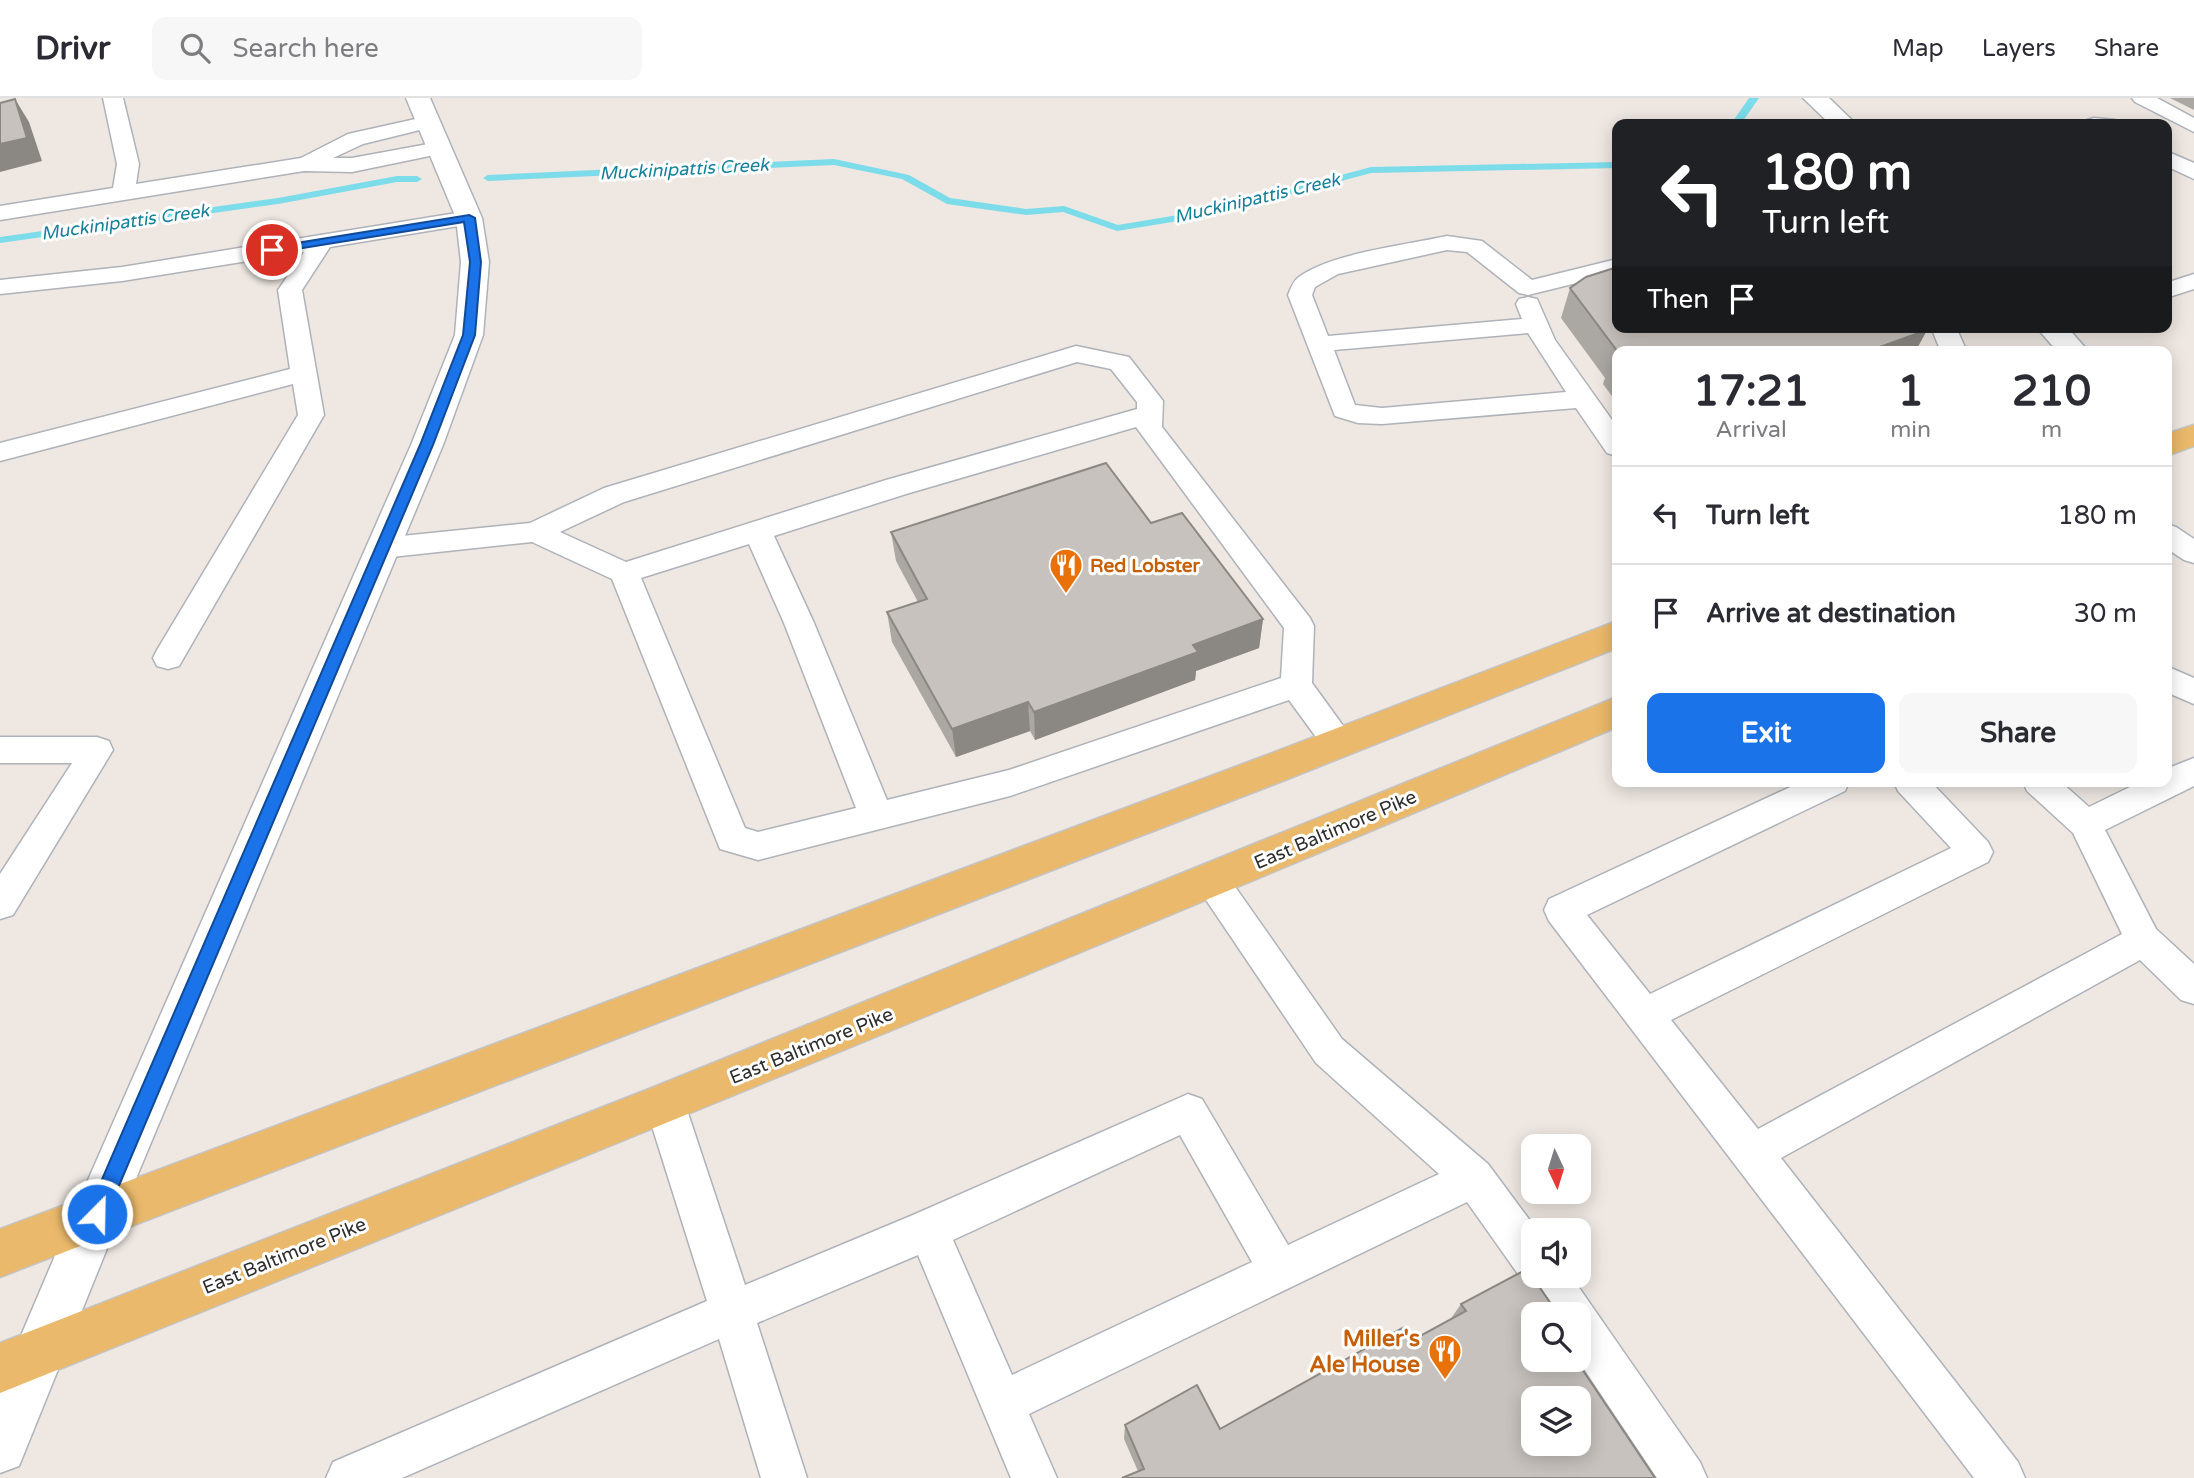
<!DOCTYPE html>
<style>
:root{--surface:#fff;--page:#f7f7f7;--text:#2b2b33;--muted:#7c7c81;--line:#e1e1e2;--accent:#1a73e8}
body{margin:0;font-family:"Varela Round",sans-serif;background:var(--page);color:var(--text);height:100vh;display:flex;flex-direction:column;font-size:26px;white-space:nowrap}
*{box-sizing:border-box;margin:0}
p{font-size:23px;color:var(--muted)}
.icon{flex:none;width:38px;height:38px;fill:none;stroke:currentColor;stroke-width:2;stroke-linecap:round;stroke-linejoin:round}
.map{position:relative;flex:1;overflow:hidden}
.details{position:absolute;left:1612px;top:248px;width:560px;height:441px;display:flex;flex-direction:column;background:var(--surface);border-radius:14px;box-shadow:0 4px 18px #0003}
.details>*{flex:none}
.banner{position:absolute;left:1612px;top:21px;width:560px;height:214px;border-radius:14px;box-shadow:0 4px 18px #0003;background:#202124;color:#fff;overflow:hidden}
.needle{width:46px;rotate:176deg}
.tools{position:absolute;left:1521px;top:1036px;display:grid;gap:14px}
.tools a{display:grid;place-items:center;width:70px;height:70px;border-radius:14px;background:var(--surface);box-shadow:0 4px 18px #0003;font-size:35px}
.pin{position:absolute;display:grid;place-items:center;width:60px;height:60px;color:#fff;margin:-30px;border:4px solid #fff;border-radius:50%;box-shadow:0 2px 7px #0007}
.me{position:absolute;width:77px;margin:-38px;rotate:23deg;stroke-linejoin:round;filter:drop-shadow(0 0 5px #0008)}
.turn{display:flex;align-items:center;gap:24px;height:147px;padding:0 35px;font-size:32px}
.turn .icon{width:91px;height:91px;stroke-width:2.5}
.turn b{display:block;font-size:49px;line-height:60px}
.then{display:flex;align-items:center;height:66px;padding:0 35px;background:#0003;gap:14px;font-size:26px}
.eta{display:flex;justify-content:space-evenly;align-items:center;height:119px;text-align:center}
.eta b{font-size:42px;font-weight:800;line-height:49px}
.button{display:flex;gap:14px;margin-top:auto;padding:14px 35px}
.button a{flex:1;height:80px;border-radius:14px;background:var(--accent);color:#fff;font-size:28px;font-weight:800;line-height:80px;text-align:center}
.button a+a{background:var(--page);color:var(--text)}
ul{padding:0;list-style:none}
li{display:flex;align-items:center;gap:21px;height:98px;padding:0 35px;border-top:2px solid var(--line)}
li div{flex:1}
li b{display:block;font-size:26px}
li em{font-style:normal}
header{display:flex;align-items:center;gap:42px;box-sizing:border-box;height:98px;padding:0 35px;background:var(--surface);border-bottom:2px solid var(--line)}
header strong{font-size:33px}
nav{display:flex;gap:38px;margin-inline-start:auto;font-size:24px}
.search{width:490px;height:63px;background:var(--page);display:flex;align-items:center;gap:18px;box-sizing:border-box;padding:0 24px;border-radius:14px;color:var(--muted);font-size:26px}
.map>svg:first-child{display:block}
</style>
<header>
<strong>Drivr</strong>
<div class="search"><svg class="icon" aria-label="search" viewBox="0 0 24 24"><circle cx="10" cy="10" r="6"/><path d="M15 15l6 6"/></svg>Search here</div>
<nav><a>Map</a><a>Layers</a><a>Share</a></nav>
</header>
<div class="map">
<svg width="2194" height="1380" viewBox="0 0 2194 1380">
<rect width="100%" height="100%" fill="#eee7e2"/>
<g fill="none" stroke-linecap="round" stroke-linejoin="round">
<g fill="#7cdce9" fill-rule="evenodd">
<path d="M1749 0H1759L1741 26H1731Z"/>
<path d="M834 61 909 77 950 100 1026 111 1064 108 1118 127 1214 111 1371 69 1617 64V70L1371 75 1215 117 1117 133 1063 114 1026 117 947 106 902 81 834 67 488 83 483 80 488 77Z"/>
<path d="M397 78H417L422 81 417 84H397L278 106 0 145V139L278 100Z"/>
</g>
<defs>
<g id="service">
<path d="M103 0H123L139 66 136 86 301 60 348 36 429 18 436 20 440 24 436 28 363 46 333 60H352L439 44 447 45 450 50 447 55 439 56 352 74 304 73 0 122V108L113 90 117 66Z"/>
<path d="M2132 0H2157L2194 20V34L2135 4Z"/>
<path d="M2094 20 2115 22 2119 26H2083L2087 22Z"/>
<path d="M2166 53 2194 65V81L2166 68Z"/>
<path d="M469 113 477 115 480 120 477 125 330 149 302 192 324 317 179 568 168 571 157 568 153 560 157 552 298 317 293 286 0 363V345L290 271 278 192 304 154 122 183 0 196V182L122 169Z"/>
<path d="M1447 138 1482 143 1532 182 1617 161V175L1528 197 1519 195 1467 154 1447 152 1338 176 1315 189 1312 197 1328 238 1522 221 1516 206 1519 201 1528 199 1537 201 1555 242 1617 329V358L1607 355 1576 310 1382 326 1358 325 1335 318 1288 197C1291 190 1293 183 1299 179 1332 155 1406 147 1447 138ZM1528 235 1566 294 1382 310 1355 307 1334 252Z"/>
<path d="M2194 176V191L2166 200V185Z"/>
<path d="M1931 229H1956L1967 254H1941Z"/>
<path d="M1076 248 1129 259 1163 303 1162 329 1310 520 1314 528 1312 585 1349 636 1354 645 1349 654 1338 658 1327 654 1289 602 1010 698 758 762 720 751 612 481 532 444 382 460 372 457 368 450 372 443 382 440 530 425 604 390ZM1077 264 1111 271 1137 304V311L886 382 626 464 560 434 624 404ZM1136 329 1284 530 1281 580 1009 672 887 702 814 525 774 438 906 396ZM749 446 784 525 856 710 758 734 745 730 641 480Z"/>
<path d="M2166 426 2176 429 2194 441V465L2184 462 2166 450Z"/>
<path d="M2166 568 2194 580V606L2166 594Z"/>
<path d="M0 639H97L109 643 113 652 13 817 0 821V776L72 665H0Z"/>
<path d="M2194 660V688L2105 732 2156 831 2194 866V906L2181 902 2140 862 1781 1060 2018 1364 2025 1380H1974L1549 823 1544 812 1549 801 1801 684H1849L1845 693 1587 817 1650 896 1951 750 1898 693 1894 684H1931L1988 744 1993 754 1988 764 1671 922 1758 1031 2122 836 2073 735 2027 693 2023 684H2061L2089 709 2140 684H2166V671Z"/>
<path d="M1212 768 1224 773 1342 941 1488 1066 1537 1132H1533V1178H1571L1700 1364 1707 1380H1657L1578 1262V1216H1547L1530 1193 1524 1178 1518 1176 1467 1104 1029 1316 1057 1380H1011L918 1157 757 1225 807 1380H761L719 1241 402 1380H326L333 1364 707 1203 645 1006 651 993 665 988 679 993 685 1006 745 1187 913 1117 1188 996 1202 1001 1288 1147 1439 1076 1316 965 1200 793 1195 783 1200 773ZM1180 1037 1252 1164 1012 1277 953 1142Z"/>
</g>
<g id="minor">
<path d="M1803 0H1829L1856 26H1830Z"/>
<path d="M2036 229H2067L2089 254H2058Z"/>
</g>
<path id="tertiary" d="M406 0H430L482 120 489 164 483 237 443 347 114 1133 97 1139 80 1133 73 1116 411 347 455 237 461 164 456 120Z"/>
<path id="secondary" d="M97 1093 114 1099 121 1116 19 1368 0 1375V1287L80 1099Z"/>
<g id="primary">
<path d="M2194 327V348L2166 358V336Z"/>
<path d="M1617 523V550L1285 682 0 1179V1131L1259 660Z"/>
<path d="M1617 599V629C1081 857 541 1077 0 1295V1245L649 991Z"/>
</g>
</defs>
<use href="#service" stroke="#aeb2b9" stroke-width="3"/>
<use href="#minor" stroke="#aeb2b9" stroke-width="3"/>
<use href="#tertiary" stroke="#aeb2b9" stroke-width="3"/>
<use href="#secondary" stroke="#aeb2b9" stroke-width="3"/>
<use href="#primary" stroke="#c4c4c4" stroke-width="3"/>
<use href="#service" fill="#fff" fill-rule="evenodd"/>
<use href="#minor" fill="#fff" fill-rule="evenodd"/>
<use href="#tertiary" fill="#fff" fill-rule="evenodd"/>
<use href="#secondary" fill="#fff" fill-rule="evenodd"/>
<use href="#primary" fill="#eab96b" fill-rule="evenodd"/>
</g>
<g fill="#aba7a3">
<path d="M2170 0H2194V12Z"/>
<path d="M1570 190 1927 232 1915 254H1617V305L1603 286 1605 280 1561 220Z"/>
<path d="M1151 425 1263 521 1259 550 1196 573 1195 582 1035 642 1030 633 956 659 892 544 887 514 918 504 896 463 891 434Z"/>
<path d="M1461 1206 1558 1216 1138 1373 1124 1341 1125 1327 1220 1331 1413 1242 1450 1222Z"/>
</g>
<g fill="#8b8884">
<path d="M15 1 29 24 42 63 0 74V46Z"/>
<path d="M1927 232 1915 254H1866Z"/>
<path d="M1263 521 1259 550 1196 573 1195 582 1035 642 1034 614 1193 547Z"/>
<path d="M1028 604 1030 633 956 659 952 631Z"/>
</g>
<g fill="#c7c2bd" stroke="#8b8884" stroke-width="2" fill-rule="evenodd">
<path d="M15 1 27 40 0 46V5Z"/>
<path d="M1617 169V229H1928L1927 232 1866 254H1618L1570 190 1586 179Z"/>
<path d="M1106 365 1151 425 1182 415 1263 521 1193 547 1198 554 1034 614 1028 604 952 631 887 514 927 501 891 434Z"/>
<path d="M1527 1171 1558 1216H1533V1262H1576L1655 1380H1122L1144 1371 1125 1327 1197 1287 1220 1331 1404 1229 1413 1242 1466 1213 1461 1206ZM1533 1300H1578V1346H1533Z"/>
</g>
<path fill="#1a73e8" stroke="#114b97" stroke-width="2" d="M469 117 475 120 481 164 475 237 433 347 104 1123 97 1126 90 1123 87 1116 420 347 463 237 470 164 464 124 272 155 267 152 272 149Z"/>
<defs>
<symbol id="restaurant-pin" viewBox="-11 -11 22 30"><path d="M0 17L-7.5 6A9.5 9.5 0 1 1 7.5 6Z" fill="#e8710a" stroke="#fff"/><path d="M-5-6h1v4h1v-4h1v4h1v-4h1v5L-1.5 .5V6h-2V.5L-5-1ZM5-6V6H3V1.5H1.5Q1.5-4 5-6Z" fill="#fff"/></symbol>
</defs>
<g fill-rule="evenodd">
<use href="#restaurant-pin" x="1047" y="448" width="38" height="52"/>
<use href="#restaurant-pin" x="1426" y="1234" width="38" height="52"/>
</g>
<g text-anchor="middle" stroke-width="6" stroke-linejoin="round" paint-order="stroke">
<g font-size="18" font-style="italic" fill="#15809a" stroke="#fff">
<text transform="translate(684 71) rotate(-3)" y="6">Muckinipattis Creek</text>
<text transform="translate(1257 100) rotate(-13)" y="6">Muckinipattis Creek</text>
<text transform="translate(125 124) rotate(-8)" y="6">Muckinipattis Creek</text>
</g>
<g font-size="19" font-weight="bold" fill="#c56008" stroke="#fff" text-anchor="start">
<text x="1090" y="474">Red Lobster</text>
</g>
<g font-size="19" fill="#2e2e2e" stroke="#fff">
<text transform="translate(1335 731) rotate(-23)" y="7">East Baltimore Pike</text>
<text transform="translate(811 947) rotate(-22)" y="7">East Baltimore Pike</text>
<text transform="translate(284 1157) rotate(-22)" y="7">East Baltimore Pike</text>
</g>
<g font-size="23" font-weight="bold" fill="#c56008" stroke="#fff" text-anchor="end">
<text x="1420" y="1248">Miller's<tspan x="1420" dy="26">Ale House</tspan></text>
</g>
</g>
</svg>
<div class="tools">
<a><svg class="needle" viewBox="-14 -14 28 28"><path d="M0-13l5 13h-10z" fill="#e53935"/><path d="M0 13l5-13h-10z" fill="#7c7c81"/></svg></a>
<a><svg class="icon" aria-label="sound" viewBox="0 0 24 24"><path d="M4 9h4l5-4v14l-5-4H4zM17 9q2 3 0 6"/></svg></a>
<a><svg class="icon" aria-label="search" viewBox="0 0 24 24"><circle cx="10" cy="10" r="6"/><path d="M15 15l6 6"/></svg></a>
<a><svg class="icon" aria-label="layers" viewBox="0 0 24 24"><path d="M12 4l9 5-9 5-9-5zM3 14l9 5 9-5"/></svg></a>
</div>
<div class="pin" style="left:272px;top:152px;background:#d93025"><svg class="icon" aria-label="arrive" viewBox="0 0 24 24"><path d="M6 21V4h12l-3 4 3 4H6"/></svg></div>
<svg class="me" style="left:97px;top:1116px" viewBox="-20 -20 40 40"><circle r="17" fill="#1a73e8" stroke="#fff" stroke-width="3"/><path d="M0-11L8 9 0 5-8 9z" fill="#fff"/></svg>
<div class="banner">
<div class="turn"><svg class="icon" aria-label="left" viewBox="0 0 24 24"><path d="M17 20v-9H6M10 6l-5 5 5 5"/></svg><div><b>180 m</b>Turn left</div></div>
<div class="then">Then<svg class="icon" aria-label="arrive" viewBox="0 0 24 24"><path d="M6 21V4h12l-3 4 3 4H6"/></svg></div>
</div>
<section class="details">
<div class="eta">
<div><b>17:21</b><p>Arrival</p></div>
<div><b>1</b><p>min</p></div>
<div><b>210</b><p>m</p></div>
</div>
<ul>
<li><svg class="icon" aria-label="left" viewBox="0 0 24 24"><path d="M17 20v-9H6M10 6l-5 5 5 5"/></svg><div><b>Turn left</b></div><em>180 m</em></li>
<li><svg class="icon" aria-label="arrive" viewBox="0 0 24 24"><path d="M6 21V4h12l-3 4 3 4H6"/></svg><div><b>Arrive at destination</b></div><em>30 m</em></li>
</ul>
<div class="button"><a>Exit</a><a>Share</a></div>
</section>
</div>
